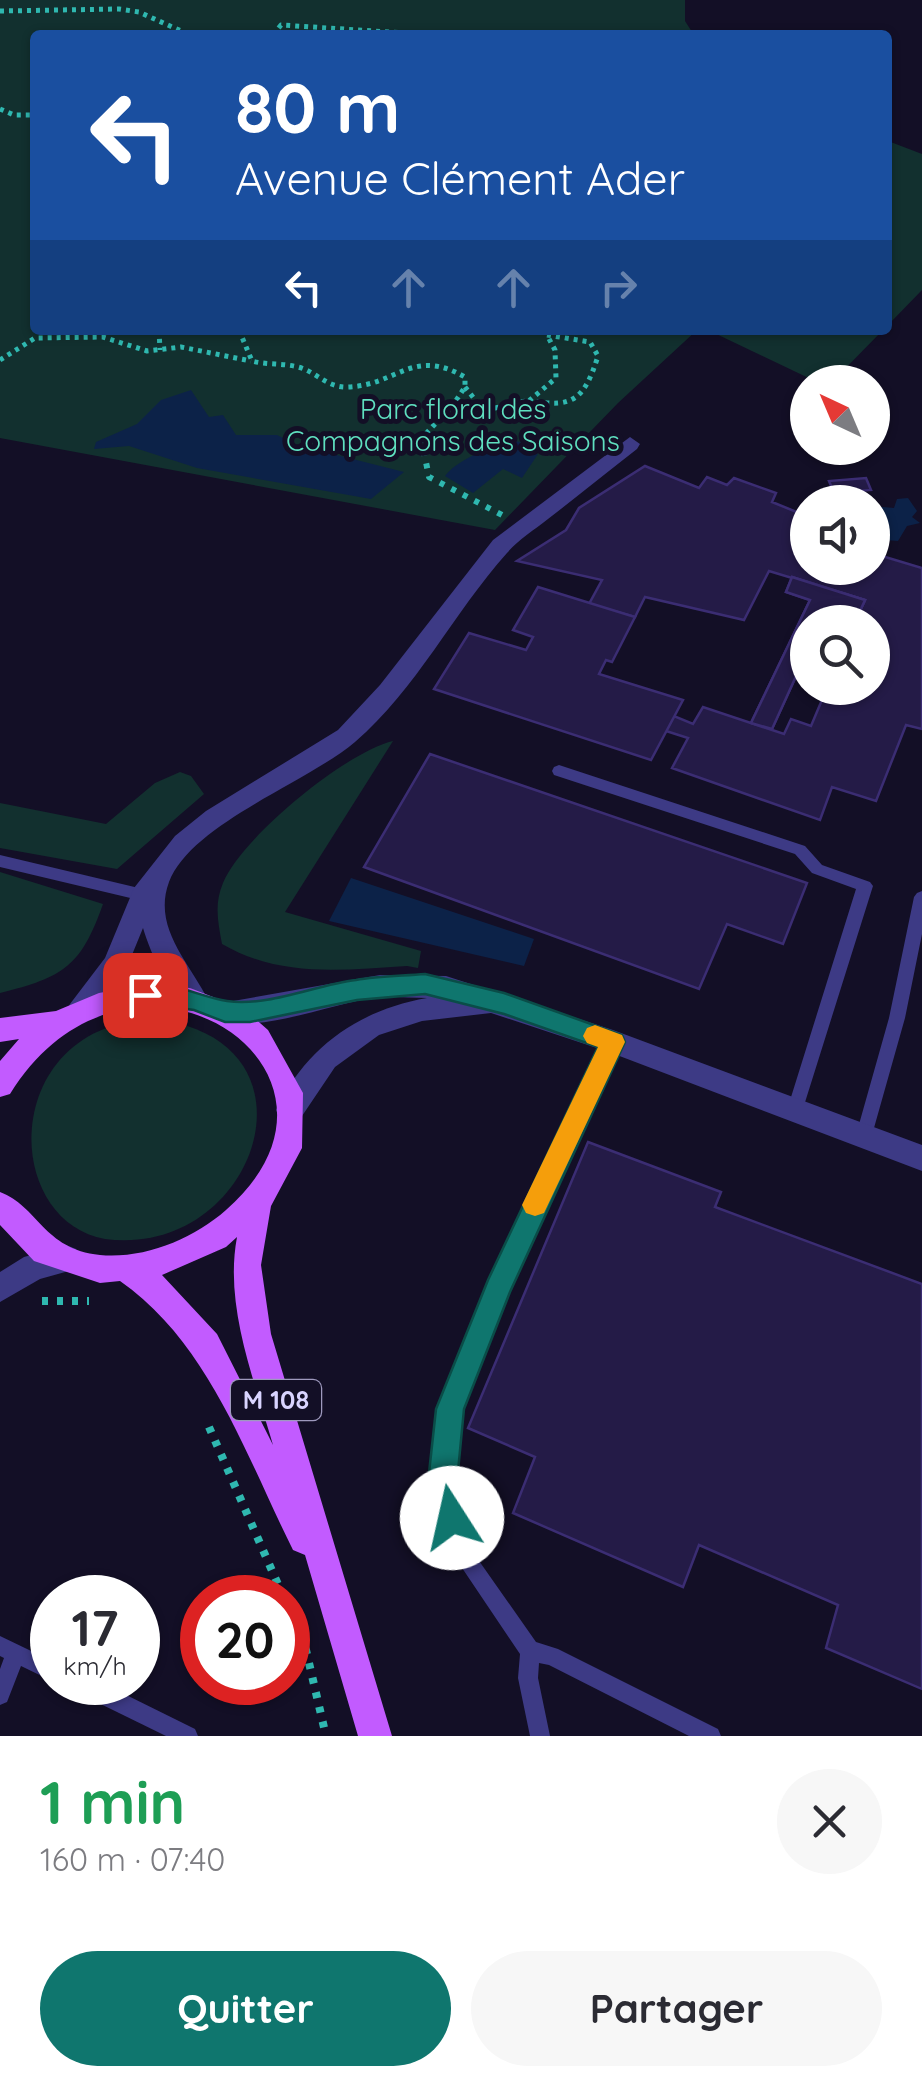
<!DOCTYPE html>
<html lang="fr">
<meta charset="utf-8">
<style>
:root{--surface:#fff;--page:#f7f7f7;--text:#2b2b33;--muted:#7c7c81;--accent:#0f766e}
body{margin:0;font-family:Quicksand,sans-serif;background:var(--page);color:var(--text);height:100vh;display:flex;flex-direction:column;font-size:38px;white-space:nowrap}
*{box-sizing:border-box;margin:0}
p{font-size:32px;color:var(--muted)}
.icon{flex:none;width:55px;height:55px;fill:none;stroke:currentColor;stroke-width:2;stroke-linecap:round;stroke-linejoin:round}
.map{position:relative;height:1736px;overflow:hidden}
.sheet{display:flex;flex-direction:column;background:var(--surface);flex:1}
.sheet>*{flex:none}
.hud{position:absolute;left:30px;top:30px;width:862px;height:305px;border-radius:10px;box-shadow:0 2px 8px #0004;background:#1a4fa0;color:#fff;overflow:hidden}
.needle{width:65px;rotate:316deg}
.buttons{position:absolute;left:790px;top:365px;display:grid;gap:20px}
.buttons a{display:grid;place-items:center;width:100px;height:100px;border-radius:50%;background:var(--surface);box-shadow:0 2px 8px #0004;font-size:50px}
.speed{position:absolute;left:30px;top:1575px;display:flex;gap:20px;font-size:50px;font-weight:700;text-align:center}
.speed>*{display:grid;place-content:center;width:130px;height:130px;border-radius:50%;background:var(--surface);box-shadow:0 2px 8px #0004;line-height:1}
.speed small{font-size:25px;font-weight:400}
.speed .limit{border:15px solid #d22;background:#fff;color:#111}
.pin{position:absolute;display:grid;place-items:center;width:85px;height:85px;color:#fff;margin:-42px;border-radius:20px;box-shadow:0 5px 15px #0006}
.me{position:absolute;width:110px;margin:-55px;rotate:350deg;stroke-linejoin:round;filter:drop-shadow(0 0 8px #0008)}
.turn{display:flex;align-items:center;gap:35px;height:210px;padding:0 40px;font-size:45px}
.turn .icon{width:130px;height:130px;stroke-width:2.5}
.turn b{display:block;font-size:70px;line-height:85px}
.lanes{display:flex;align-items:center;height:95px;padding:0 40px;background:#0003;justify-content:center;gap:50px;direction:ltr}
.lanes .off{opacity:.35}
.round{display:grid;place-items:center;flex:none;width:105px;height:105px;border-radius:52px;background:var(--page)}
.head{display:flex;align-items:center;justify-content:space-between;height:170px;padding:0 40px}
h1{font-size:60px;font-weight:700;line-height:75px;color:#1e9e55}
.button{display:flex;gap:20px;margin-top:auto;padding:20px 40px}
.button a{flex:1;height:115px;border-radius:60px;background:var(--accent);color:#fff;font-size:40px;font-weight:700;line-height:115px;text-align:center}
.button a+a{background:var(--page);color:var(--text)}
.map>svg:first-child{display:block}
</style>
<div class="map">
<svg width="922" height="1736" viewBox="0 0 922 1736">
<rect width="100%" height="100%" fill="#130f26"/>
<g fill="#12302f">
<path d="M0 0H685V21L694 35H35V330H697L618 403 495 530 0 438Z"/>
<path d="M888 141 922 154V290L888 325Z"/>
<path d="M708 330H883L832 382H817Z"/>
<path d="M393 741 285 912 421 951 418 968 407 966C341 970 281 978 222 944 218 922 214 904 223 883 242 837 346 752 393 741Z"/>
<path d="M180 772 191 776 204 794 117 869 0 848V803L106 824 155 783Z"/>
<path d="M0 872 103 904C81 966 64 977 0 993Z"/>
<path d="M153 1019C331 1038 257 1259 105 1239 0 1220 0 1025 153 1019Z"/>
</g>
<g fill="#0c2248">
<path d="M191 390 209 417 223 415 236 435H277L297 445 404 472 371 499 197 468 129 446 94 449 96 442 137 424 161 400Z"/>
<path d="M499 438 520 442 538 454 522 478 503 469 473 493 445 476C458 459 482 454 499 438Z"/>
<path d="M908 498 917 511 912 517 920 523 907 526 898 541 873 539V506L894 508 897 499Z"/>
<path d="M351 878 534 939 524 966 329 921Z"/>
</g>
<g fill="#241b47" stroke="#3b2d73" stroke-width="2.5">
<path d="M645 466 699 488 707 477 727 485 734 478 776 493 772 502 804 515 797 532 808 535V568H872V553L922 568V729L906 725 876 801 832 787 820 820 672 768 688 738 666 731 674 716 693 724 703 707 784 734 791 719 811 726 827 688H872V622H855L865 600 769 571 744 620 645 597 635 617 589 604 602 580 517 561 566 530 579 508Z"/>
<path d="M866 478 871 490 834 493 829 481Z"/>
<path d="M792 577 865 600 855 622H837L843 609 829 604 820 622H808V662L803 661 772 729 751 723 810 600 786 592Z"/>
<path d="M792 577 865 600 855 622H808V662L803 661 772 729 751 723 810 600 786 592Z"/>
<path d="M538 587 635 617 612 662 606 660 599 674 683 700 651 760 434 689 469 633 526 650 533 637 513 630Z"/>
<path d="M430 754 807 883 783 944 727 924 699 989 364 867Z"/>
<path d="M588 1142 721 1192 715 1207 922 1284V1689L826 1648 838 1605 699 1545 683 1587 513 1513 535 1457 468 1428Z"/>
</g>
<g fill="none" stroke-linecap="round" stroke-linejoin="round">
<g stroke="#2fb8b0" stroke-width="5" stroke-dasharray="4 5" stroke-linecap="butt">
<path d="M0 11 119 9 139 12 190 35"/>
<path d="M273 35 281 25 435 35"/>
<path d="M0 109 14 115H35"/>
<path d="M159 330 160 350"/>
<path d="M239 330 252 361C267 365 283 363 298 367 317 372 327 388 348 387 398 385 412 347 465 377V387L453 405"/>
<path d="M547 335 590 342 598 356C585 397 574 410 530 400L556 378 555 350Z"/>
<path d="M0 360 35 338 103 337 147 351 181 347 251 361"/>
<path d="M465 387 480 406"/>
<path d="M420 440 453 405 495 408 530 400"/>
</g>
<path stroke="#2fb8b0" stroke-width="6" stroke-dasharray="5 8" stroke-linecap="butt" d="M421 438 429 477 502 515"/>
<g stroke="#2fb8b0" stroke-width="8" stroke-dasharray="6 9" stroke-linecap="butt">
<path d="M42 1301H89"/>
<path d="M209 1427 284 1598"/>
<path d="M288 1607 306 1650 326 1736"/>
</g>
<g fill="#3d3a85" fill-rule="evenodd">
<path d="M559 765 805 846 822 865 870 882 873 886 801 1115 795 1117 789 1115 787 1110 856 889 812 873 795 854 554 775 552 771 554 767Z"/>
<path d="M0 855 143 889 148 891 151 895 148 899 143 901 0 867Z"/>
<path d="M922 891V934L905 1018 872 1135 870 1140 864 1143 858 1140 856 1135 889 1018 914 897 917 893Z"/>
<path d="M613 1035 619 1037 621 1042 506 1291 459 1409 452 1482 470 1548 536 1642 558 1649 718 1729 721 1736H689L549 1665 539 1663 538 1678 550 1736H530L518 1678 520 1654 452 1553 434 1482 441 1409 492 1283 607 1037Z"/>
<path d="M0 1636 52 1661V1681L21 1666 7 1702 0 1705V1669L4 1658 0 1656Z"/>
<path d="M67 1682H100L195 1729 198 1736H166L70 1689Z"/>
</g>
<g fill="#3d3a85" fill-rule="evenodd">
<path d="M630 437 640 444 637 449C607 472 578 496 548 519 534 530 518 540 507 553 454 612 416 690 355 742 308 782 191 824 169 882 152 928 190 963 208 1000L204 1008C176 1018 150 951 143 928L125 972 88 1020 79 1023 70 1020 66 1012 70 1004 105 958 134 888 175 836 206 811 338 730 380 685 493 540Z"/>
<path d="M380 975 446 976 613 1030 922 1145V1171L609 1052 491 1013 422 1021 379 1035 335 1067 300 1119 290 1122 280 1119 276 1110C306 1047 359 1010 427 998 412 998 395 996 379 997 334 1002 258 1035 216 1020L212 1012 216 1004Z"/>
<path d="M66 1245 76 1249 81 1259 76 1269 40 1279 0 1302V1272L24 1257Z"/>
</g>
<path fill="#c25bff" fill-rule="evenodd" d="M142 985 190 988 244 1009 268 1030 303 1093 302 1148 271 1206 261 1265 271 1334 392 1736H358L305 1555 293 1550C246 1456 209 1343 120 1281L100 1283 34 1261 0 1225V1192C38 1206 43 1249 100 1255 145 1259 193 1239 226 1210 386 1070 130 901 10 1094L0 1097V1061L19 1039 0 1042V1018L56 1011 99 993ZM237 1237C224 1306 254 1379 273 1445L217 1334 162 1275 226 1247Z"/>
</g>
<path fill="#0f766e" stroke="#0a4d48" stroke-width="2.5" d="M425 974 504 993 622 1035 625 1042 510 1292 464 1409 457 1482 467 1518 462 1528 452 1532 442 1528 428 1482 436 1409 488 1280 598 1047 504 1014 425 994 357 1000 250 1022H225L194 1010 137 1002 133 995 137 988C167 977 198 997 227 1001 268 1007 315 985 356 980 378 976 402 976 425 974Z"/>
<path fill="#f59e0b" d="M595 1025 622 1035 625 1042 544 1213 535 1216 526 1213 522 1205 598 1047 587 1043 583 1036 587 1028Z"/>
<g text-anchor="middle" stroke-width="10" stroke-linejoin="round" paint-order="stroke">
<rect fill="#130f26" stroke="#9e99be" stroke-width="2.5" x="231" y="1380" width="90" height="40" rx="8"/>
<g font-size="25" font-weight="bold" fill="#d9d4ff">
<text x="276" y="1409">M 108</text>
</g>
<g font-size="28" fill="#5fe0c0" stroke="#130f26">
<text x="453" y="419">Parc floral des<tspan x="453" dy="32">Compagnons des Saisons</tspan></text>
</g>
</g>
</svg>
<div class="buttons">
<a><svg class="needle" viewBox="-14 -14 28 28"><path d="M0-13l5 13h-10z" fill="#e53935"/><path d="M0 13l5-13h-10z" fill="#7c7c81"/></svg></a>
<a><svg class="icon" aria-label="sound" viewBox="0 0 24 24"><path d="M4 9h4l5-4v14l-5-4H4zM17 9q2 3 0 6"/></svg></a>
<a><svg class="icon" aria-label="search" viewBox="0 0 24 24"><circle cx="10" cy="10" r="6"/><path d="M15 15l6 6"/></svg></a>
</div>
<div class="speed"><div>17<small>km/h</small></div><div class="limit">20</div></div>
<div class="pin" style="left:145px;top:995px;background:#d93025"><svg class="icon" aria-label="arrive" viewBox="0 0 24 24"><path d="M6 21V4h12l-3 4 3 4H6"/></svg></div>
<svg class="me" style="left:452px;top:1518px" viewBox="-20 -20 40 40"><circle r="19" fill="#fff"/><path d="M0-13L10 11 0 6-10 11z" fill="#0f766e"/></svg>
<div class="hud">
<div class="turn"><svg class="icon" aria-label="left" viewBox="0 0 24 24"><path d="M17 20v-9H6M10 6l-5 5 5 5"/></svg><div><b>80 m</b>Avenue Clément Ader</div></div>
<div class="lanes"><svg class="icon" aria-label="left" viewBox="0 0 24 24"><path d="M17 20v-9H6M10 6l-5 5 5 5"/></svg><svg class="icon off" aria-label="ahead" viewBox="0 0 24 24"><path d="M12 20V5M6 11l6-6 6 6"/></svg><svg class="icon off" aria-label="ahead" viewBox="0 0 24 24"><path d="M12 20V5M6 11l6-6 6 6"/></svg><svg class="icon off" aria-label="right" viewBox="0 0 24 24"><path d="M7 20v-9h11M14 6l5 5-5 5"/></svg></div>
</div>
</div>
<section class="sheet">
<div class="head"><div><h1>1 min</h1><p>160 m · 07:40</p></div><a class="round"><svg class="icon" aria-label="close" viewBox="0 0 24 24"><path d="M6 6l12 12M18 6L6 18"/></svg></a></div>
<div class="button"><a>Quitter</a><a>Partager</a></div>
</section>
